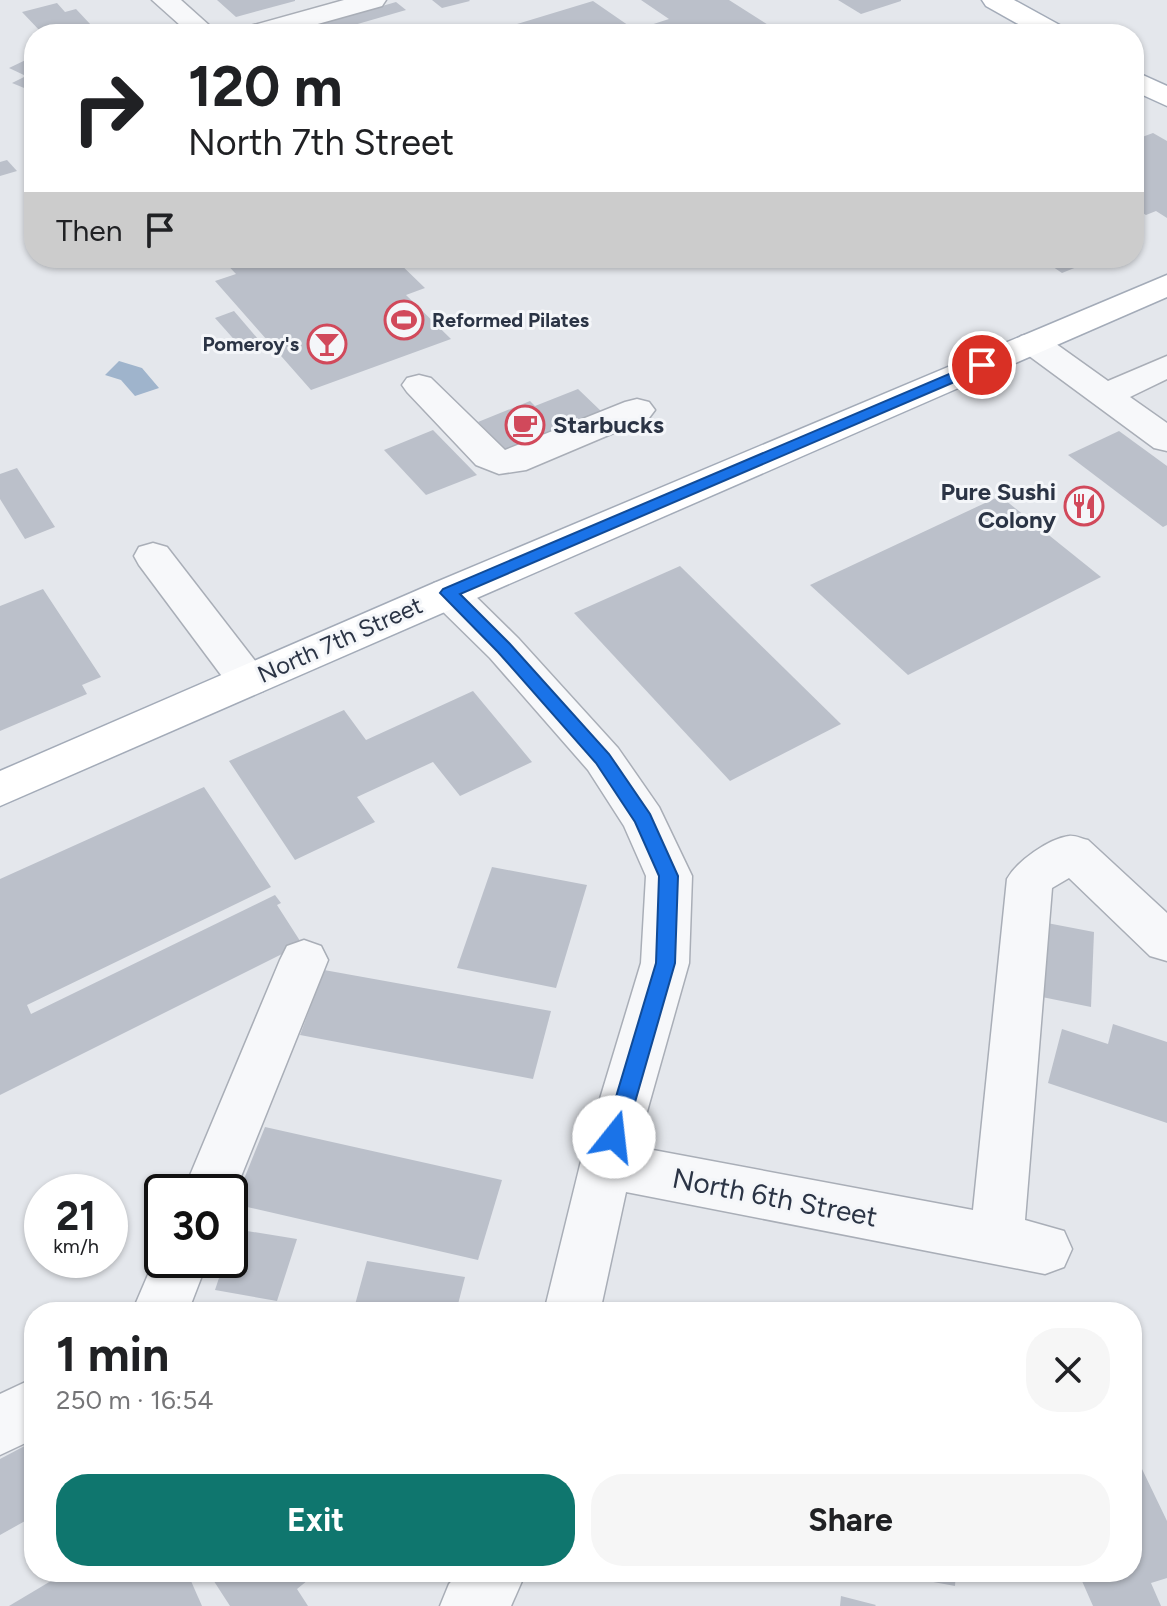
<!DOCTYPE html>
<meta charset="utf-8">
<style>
:root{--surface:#fff;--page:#f6f6f6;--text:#202124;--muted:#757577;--accent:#0f766e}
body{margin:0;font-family:Figtree,sans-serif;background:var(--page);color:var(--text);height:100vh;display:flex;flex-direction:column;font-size:30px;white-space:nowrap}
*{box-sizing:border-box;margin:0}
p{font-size:26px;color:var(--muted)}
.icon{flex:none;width:44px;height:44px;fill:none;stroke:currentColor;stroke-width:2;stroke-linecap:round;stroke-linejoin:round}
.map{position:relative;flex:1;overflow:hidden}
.sheet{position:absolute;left:24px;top:1302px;width:1118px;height:280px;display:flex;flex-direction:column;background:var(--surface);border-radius:32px;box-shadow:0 2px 6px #0004}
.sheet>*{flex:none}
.top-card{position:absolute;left:24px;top:24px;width:1120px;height:244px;border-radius:32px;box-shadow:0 2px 6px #0004;background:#fff;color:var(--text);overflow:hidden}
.speed{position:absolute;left:24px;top:1174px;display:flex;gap:16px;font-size:40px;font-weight:700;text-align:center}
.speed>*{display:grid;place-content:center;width:104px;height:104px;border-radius:50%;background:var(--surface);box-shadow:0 2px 6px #0004;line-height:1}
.speed small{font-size:20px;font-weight:400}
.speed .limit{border:4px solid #111;border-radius:12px;background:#fff;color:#111}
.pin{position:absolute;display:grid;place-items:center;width:68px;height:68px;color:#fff;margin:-34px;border:4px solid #fff;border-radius:50%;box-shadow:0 2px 8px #0007}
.me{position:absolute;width:88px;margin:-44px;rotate:16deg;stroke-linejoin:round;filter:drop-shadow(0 0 6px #0008)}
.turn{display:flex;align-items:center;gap:28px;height:168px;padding:0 32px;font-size:36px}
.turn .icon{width:104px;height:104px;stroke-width:2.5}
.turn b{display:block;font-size:56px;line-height:68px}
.then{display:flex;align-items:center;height:76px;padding:0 32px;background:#0003;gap:16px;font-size:30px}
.round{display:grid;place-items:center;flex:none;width:84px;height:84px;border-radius:32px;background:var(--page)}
.summary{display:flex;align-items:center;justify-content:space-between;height:136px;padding:0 32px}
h1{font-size:48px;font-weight:700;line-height:60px}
.button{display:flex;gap:16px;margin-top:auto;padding:16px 32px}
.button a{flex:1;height:92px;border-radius:32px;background:var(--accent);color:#fff;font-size:32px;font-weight:700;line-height:92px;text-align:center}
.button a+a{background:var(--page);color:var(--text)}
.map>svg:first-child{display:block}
</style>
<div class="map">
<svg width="1167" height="1606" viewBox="0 0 1167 1606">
<rect width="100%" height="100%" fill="#e4e7ec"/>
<path fill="#9fb4cc" d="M119 361 142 368 159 388 135 396 121 380 105 375Z"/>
<g fill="#bbc0ca">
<path d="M217 0H295V1L236 17Z"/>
<path d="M432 0H469L470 1 442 8Z"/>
<path d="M641 0H729L776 30 765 34H484L593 1 635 30 669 19Z"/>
<path d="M838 0H901V1L861 14Z"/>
<path d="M396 2 406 10 330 32 320 24Z"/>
<path d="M57 3 65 12 76 9 91 25 72 30 67 25 41 32 22 12Z"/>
<path d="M34 56V87L29 90 12 83 26 76 9 68Z"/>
<path d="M1153 133 1167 141V218L1156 211 1146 215 1134 208V140Z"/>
<path d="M7 160 17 171 0 176V162Z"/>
<path d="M221 258H394L425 288 406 295 451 339 311 390 215 281 236 274Z"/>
<path d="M1040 258H1099L1062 273Z"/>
<path d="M234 311 258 339 239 345 215 318Z"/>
<path d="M578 389 602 412 511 455 478 422 530 401 535 406Z"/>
<path d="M433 430 477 475 426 495 384 450Z"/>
<path d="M1119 431 1167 466V525L1163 527 1068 455Z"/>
<path d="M17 468 55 527 25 539 0 499V474Z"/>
<path d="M1000 496 1101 577 908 675 810 585Z"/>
<path d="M680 566 841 724 730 781 574 613Z"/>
<path d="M43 589 101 677 82 685 87 694 0 731V606Z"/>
<path d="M473 691 532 762 460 796 433 762 357 797 375 822 295 860 229 761 344 710 366 740Z"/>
<path d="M204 787 271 887 27 1005 31 1014 275 895 281 903 277 905 302 944 0 1095V879Z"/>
<path d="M492 867 587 885 556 988 457 968Z"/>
<path d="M1047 923 1094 932 1091 1007 1042 997Z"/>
<path d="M324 970 551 1011 533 1079 300 1035Z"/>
<path d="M1113 1024 1167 1042V1123L1048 1083 1062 1029 1108 1044Z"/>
<path d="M265 1127 502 1180 478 1260 234 1204Z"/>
<path d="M235 1229 297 1239 277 1301 215 1290 225 1260H230V1244Z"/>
<path d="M367 1261 465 1277 456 1312H353Z"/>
<path d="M34 1441V1516L0 1535V1459Z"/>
<path d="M1142 1469 1167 1521V1578L1151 1583 1161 1606H1093L1078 1572H1132V1472Z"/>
<path d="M66 1572H187L202 1606H9Z"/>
<path d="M208 1572H318L297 1589 308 1606H230Z"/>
<path d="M895 1572H956L955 1586 895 1575Z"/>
<path d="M841 1596 876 1605 875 1606H840Z"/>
</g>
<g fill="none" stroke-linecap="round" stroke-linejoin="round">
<defs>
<g id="minor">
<path d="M152 0H181L219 34H190Z"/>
<path d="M344 0H386L382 6 282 34H240L243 28Z"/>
<path d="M1033 333 1045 336 1108 381 1167 356V379L1130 397 1167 423V451L1154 448 1021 350 1016 343 1021 336Z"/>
<path d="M419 375 431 378 505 450 625 402 637 399 649 402 655 410 649 418 526 470 499 474 476 465 407 392 402 385 407 378Z"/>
<path d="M153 543 167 547 263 671 269 681 263 691 248 696 233 691 139 565 134 556 139 547Z"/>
<path d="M448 580 462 583 518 638 618 748 659 807 692 876 689 963 637 1147 973 1210 1007 879C1017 861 1048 839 1069 836 1075 835 1082 839 1088 840L1167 913V961L1150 956 1069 878 1052 888 1025 1220 1064 1231 1072 1249 1064 1267 1045 1274 626 1192 600 1312H544L580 1165 641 963 646 876 624 826 588 770 490 658 434 603 428 593 434 583Z"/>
<path d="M304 940 321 946 328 960 230 1204V1192H183L280 960 287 946Z"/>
<path d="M162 1242V1260H208L188 1312H132Z"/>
<path d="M34 1378V1439L0 1455V1394Z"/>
<path d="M460 1572H526L511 1606H440L449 1584Z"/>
</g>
<g id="major">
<path d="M982 0H1014L1065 28 1068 34H1036L986 6Z"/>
<path d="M1134 71 1167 86V106L1134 91Z"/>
<path d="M1167 275V297L0 806V771L434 583Z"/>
</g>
</defs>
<use href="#minor" stroke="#a9aeb7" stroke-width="3"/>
<use href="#major" stroke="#a3abb8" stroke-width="3"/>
<use href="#minor" fill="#f7f8fa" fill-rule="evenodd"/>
<use href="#major" fill="#fff" fill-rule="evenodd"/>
</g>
<path fill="#1a73e8" stroke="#114b97" stroke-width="2" d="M982 360 987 362V368L460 594 510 644 609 754 650 814 678 876 675 963 625 1137 622 1144 614 1147 607 1144 604 1137 656 963 659 876 635 822 596 763 498 652 440 593 443 589Z"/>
<defs>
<symbol id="stadium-ring" viewBox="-11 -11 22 22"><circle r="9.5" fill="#f4f6f9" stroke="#d1495b" stroke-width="1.5"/><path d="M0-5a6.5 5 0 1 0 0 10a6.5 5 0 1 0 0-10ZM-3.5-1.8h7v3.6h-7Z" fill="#d1495b"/></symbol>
<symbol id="bar-ring" viewBox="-11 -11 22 22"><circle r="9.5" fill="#f4f6f9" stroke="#d1495b" stroke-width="1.5"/><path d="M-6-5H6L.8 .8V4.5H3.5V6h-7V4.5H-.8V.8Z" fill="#d1495b"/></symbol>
<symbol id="cafe-ring" viewBox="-11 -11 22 22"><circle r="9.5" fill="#f4f6f9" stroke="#d1495b" stroke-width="1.5"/><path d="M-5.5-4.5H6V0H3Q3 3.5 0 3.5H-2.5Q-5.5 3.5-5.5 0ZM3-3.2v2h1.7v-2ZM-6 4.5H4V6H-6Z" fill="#d1495b"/></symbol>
<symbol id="restaurant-ring" viewBox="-11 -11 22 22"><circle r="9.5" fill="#f4f6f9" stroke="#d1495b" stroke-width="1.5"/><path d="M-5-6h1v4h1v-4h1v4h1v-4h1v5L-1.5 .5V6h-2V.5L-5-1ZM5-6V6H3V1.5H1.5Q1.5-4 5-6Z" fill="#d1495b"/></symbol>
</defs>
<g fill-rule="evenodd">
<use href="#stadium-ring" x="382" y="298" width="44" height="44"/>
<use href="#bar-ring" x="305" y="322" width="44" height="44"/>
<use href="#cafe-ring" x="503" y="403" width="44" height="44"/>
<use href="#restaurant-ring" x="1062" y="484" width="44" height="44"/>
</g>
<g text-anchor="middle" stroke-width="6" stroke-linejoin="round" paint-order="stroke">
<g font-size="20" font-weight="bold" fill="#2b3445" stroke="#f4f6f9" text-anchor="start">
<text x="432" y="327">Reformed Pilates</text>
<text x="299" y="351" text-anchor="end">Pomeroy's</text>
</g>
<g font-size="24" font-weight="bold" fill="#2b3445" stroke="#f4f6f9" text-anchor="start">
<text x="553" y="433">Starbucks</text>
<text x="1056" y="500" text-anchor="end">Pure Sushi<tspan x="1056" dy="28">Colony</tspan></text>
</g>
<g font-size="24" fill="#2b3445" stroke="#f4f6f9">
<text transform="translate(340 640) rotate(-24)" y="8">North 7th Street</text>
</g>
<g font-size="28" fill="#2b3445" stroke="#f4f6f9">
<text transform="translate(775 1197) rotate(11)" y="10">North 6th Street</text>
</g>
</g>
</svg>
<div class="speed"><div>21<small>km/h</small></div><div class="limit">30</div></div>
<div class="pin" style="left:982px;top:365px;background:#d93025"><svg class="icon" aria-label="arrive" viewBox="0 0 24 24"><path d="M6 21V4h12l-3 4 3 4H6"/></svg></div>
<svg class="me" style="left:614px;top:1137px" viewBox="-20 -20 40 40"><circle r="19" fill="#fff"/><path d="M0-13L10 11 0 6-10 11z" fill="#1a73e8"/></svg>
<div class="top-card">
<div class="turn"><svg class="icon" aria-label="right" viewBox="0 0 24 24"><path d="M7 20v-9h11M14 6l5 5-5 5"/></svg><div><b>120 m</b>North 7th Street</div></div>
<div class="then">Then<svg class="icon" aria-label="arrive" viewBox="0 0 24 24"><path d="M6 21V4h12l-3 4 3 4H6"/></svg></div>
</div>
<section class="sheet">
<div class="summary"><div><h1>1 min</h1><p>250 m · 16:54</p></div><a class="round"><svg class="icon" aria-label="close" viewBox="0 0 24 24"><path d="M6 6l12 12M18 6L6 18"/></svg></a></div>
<div class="button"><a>Exit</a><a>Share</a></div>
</section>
</div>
